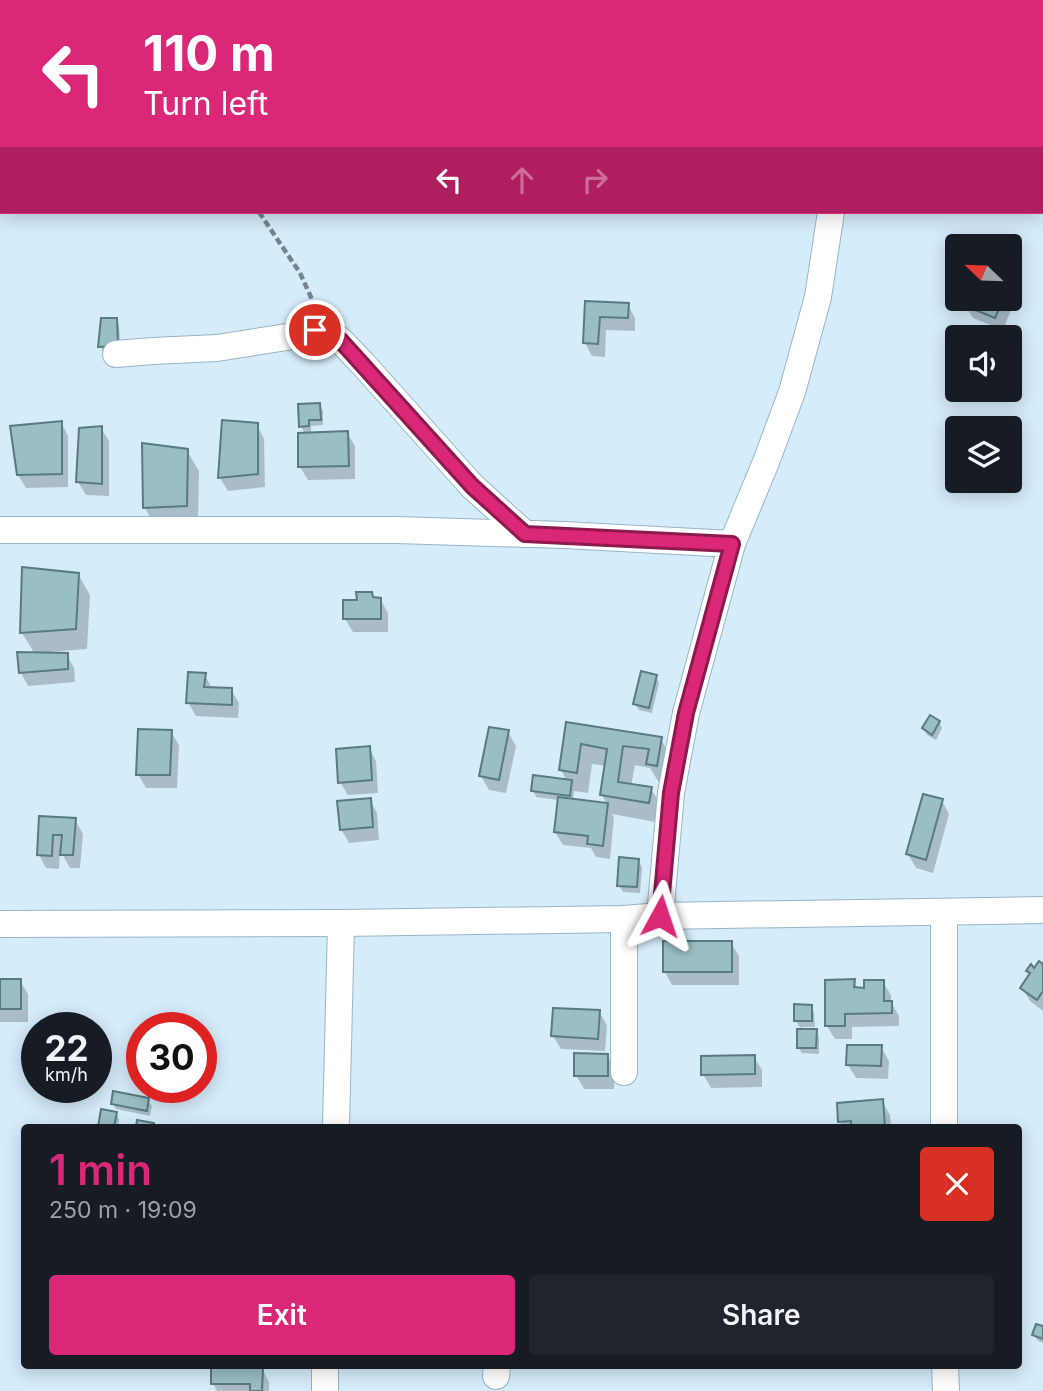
<!DOCTYPE html>
<meta charset="utf-8">
<style>
:root{--surface:#171b24;--page:#20242c;--text:#f1f3f6;--muted:#9ea1a6;--accent:#db2777}
body{margin:0;font-family:Inter,sans-serif;background:var(--page);color:var(--text);height:100vh;display:flex;flex-direction:column;font-size:26px;white-space:nowrap}
*{box-sizing:border-box;margin:0}
p{font-size:23px;color:var(--muted)}
.icon{flex:none;width:38px;height:38px;fill:none;stroke:currentColor;stroke-width:2;stroke-linecap:round;stroke-linejoin:round}
.map{position:relative;flex:1;overflow:hidden}
.drawer{position:absolute;left:21px;top:1124px;width:1001px;height:245px;display:flex;flex-direction:column;background:var(--surface);border-radius:7px;box-shadow:0 4px 18px #0003}
.drawer>*{flex:none}
.top-card{position:absolute;left:0px;top:0px;width:1043px;height:214px;box-shadow:0 4px 18px #0003;background:#db2777;color:#fff;overflow:hidden}
.needle{width:46px;rotate:293deg}
.controls{position:absolute;left:945px;top:234px;display:grid;gap:14px}
.controls a{display:grid;place-items:center;width:77px;height:77px;border-radius:7px;background:var(--surface);box-shadow:0 4px 18px #0003;font-size:35px}
.speed{position:absolute;left:21px;top:1012px;display:flex;gap:14px;font-size:35px;font-weight:700;text-align:center}
.speed>*{display:grid;place-content:center;width:91px;height:91px;border-radius:50%;background:var(--surface);box-shadow:0 4px 18px #0003;line-height:1}
.speed small{font-size:18px;font-weight:400}
.speed .limit{border:10px solid #d22;background:#fff;color:#111}
.pin{position:absolute;display:grid;place-items:center;width:60px;height:60px;color:#fff;margin:-30px;border:4px solid #fff;border-radius:50%;box-shadow:0 2px 7px #0007}
.me{position:absolute;width:77px;margin:-38px;rotate:5deg;stroke-linejoin:round;filter:drop-shadow(0 0 5px #0008)}
.turn{display:flex;align-items:center;gap:24px;height:147px;padding:0 28px;font-size:32px}
.turn .icon{width:91px;height:91px;stroke-width:2.5}
.turn b{display:block;font-size:49px;line-height:60px}
.lanes{display:flex;align-items:center;height:66px;padding:0 28px;background:#0003;justify-content:center;gap:35px;direction:ltr}
.lanes .off{opacity:.35}
.round{display:grid;place-items:center;flex:none;width:74px;height:74px;border-radius:7px;background:var(--page)}
.headline{display:flex;align-items:center;justify-content:space-between;height:119px;padding:0 28px}
h1{font-size:42px;font-weight:600;line-height:52px;color:var(--accent)}
.cta{display:flex;gap:14px;margin-top:auto;padding:14px 28px}
.cta a{flex:1;height:80px;border-radius:7px;background:var(--accent);color:#fff;font-size:28px;font-weight:600;line-height:80px;text-align:center}
.cta a+a{background:var(--page);color:var(--text)}
.map>svg:first-child{display:block}
</style>
<div class="map">
<svg width="1043" height="1391" viewBox="0 0 1043 1391">
<rect width="100%" height="100%" fill="#d5ecfb"/>
<g fill="#0003" fill-rule="evenodd">
<path d="M1010 273 1012 274 1020 287 1003 330 973 318 965 305 968 299H1010Z"/>
<path d="M586 303 628 305 635 318V331L606 330 605 357 592 356 585 343Z"/>
<path d="M116 319 119 326 121 352H104L100 346Z"/>
<path d="M319 405 323 411V425L311 426V434L347 433 355 446V479L308 480 300 467 305 434 301 426Z"/>
<path d="M61 422 68 436V487L26 488 18 475Z"/>
<path d="M257 425 264 439 265 487 228 491 220 478Z"/>
<path d="M101 428 109 441V496L86 495 78 482Z"/>
<path d="M187 451 199 471 198 526 156 528 145 508Z"/>
<path d="M78 574 90 595 87 649 49 652V654L67 655 74 668 75 682 28 686 21 673 19 654H35L22 633Z"/>
<path d="M374 599H380L388 613V632H353L345 619Z"/>
<path d="M204 674 212 688 231 690 239 703 238 718 196 716 188 702Z"/>
<path d="M656 677 659 683 652 713 639 710 635 704Z"/>
<path d="M939 722 942 728 936 740 927 735 924 728Z"/>
<path d="M568 724 661 739 673 760 660 784 650 768 635 765 631 786 651 789 663 809 661 823 612 814 614 818 610 859 596 857 591 848 563 845 555 832 559 800 536 797 533 790 567 781 561 770ZM592 764 606 766 601 794 608 805 573 801 574 791 588 793Z"/>
<path d="M171 732 179 745 177 788H146L138 774Z"/>
<path d="M508 732 516 746 506 793 489 790 481 776Z"/>
<path d="M369 748 376 761 378 793 348 795 340 782Z"/>
<path d="M370 800 377 813 379 840 349 843 341 829Z"/>
<path d="M942 801 949 814 933 873 916 868 908 854Z"/>
<path d="M41 818 75 820 83 834 80 868H70L60 850 59 869 46 868 39 855Z"/>
<path d="M638 861 642 867 640 893 623 892 619 885Z"/>
<path d="M731 943 739 956V985H672L665 972Z"/>
<path d="M1043 966V1011L1030 1001 1022 988 1030 975 1028 971H1034Z"/>
<path d="M0 981H20L28 994V1022H0Z"/>
<path d="M854 981 858 989H865L883 982 891 995V1002L899 1016V1026L852 1027V1039H835L827 1026Z"/>
<path d="M811 1006 814 1012 815 1027H801V1029L796 1021Z"/>
<path d="M599 1012 607 1025 605 1051 561 1049 553 1036Z"/>
<path d="M816 1031 819 1037V1054L802 1053 798 1047Z"/>
<path d="M881 1047 889 1061 888 1079 856 1078 848 1065Z"/>
<path d="M607 1055 615 1069 614 1089H584L576 1075Z"/>
<path d="M754 1057 762 1070V1087L711 1088 703 1074Z"/>
<path d="M148 1100 152 1106 150 1116 116 1109 113 1103Z"/>
<path d="M882 1101 890 1115 891 1127H843L840 1122Z"/>
<path d="M116 1113 119 1119 118 1127H100Z"/>
<path d="M1043 1328V1343L1038 1341 1034 1335Z"/>
<path d="M262 1368 269 1382V1391H217L213 1383Z"/>
</g>
<g fill="#99bec4" stroke="#587a80" stroke-width="2">
<path d="M966 299H1003L995 318 963 305Z"/>
<path d="M585 301 629 303 628 318 600 317 598 344 583 343Z"/>
<path d="M101 318H117L118 346 98 347Z"/>
<path d="M320 403 321 420H309V426L299 427 298 404Z"/>
<path d="M222 420 258 423V474L218 478Z"/>
<path d="M62 421V474L17 475 10 426Z"/>
<path d="M102 426V484L76 482 79 428Z"/>
<path d="M348 431 349 466 298 467V433Z"/>
<path d="M142 443 188 449 187 506 143 508Z"/>
<path d="M22 567 79 573 76 629 20 633Z"/>
<path d="M356 592H372L373 597 381 598V619H343V600H357Z"/>
<path d="M17 652 68 653V669L19 673Z"/>
<path d="M641 671 657 675 649 708 633 704Z"/>
<path d="M188 672 206 673 204 687 232 688V705L186 703Z"/>
<path d="M930 715 940 721 932 735 922 728Z"/>
<path d="M566 722 662 737 657 766 646 764 649 749 623 746 618 782 652 787 649 803 600 795 607 749 581 744 577 773 559 770Z"/>
<path d="M489 727 509 730 499 780 479 776Z"/>
<path d="M138 729 172 730 170 775H136Z"/>
<path d="M370 746 372 780 338 783 336 749Z"/>
<path d="M533 775 572 780 570 796 531 791Z"/>
<path d="M923 794 943 799 926 860 906 854Z"/>
<path d="M558 797 608 803 603 846 587 844 588 836 554 832Z"/>
<path d="M371 798 373 827 340 830 337 801Z"/>
<path d="M39 816 76 818 73 855H60L62 835H53L52 856 37 855Z"/>
<path d="M619 857 639 859 637 887 617 886Z"/>
<rect x="663" y="941" width="69" height="31"/>
<path d="M1039 961 1043 964V991L1037 1000 1020 988 1030 973 1026 971 1031 964 1034 968Z"/>
<rect x="0" y="979" width="21" height="30"/>
<path d="M855 979 854 987 864 988V980H884V1001H892V1013L845 1014V1026H825V980Z"/>
<path d="M794 1004 812 1005V1021H794Z"/>
<path d="M553 1008 600 1010 598 1039 551 1036Z"/>
<path d="M797 1029H817L816 1048H797Z"/>
<path d="M847 1045H882L881 1066 846 1065Z"/>
<path d="M574 1053 608 1054V1076H574Z"/>
<path d="M755 1055V1074L701 1075V1056Z"/>
<path d="M113 1091 149 1098 147 1111 111 1104Z"/>
<path d="M883 1099 885 1127H851V1121L838 1122 837 1103Z"/>
<path d="M101 1109 117 1112 114 1127H98Z"/>
<path d="M137 1120 154 1123 153 1127H136Z"/>
<path d="M1036 1324 1043 1326V1339L1032 1335Z"/>
<path d="M211 1367H263L262 1391H250V1384H211Z"/>
</g>
<g fill="none" stroke-linecap="round" stroke-linejoin="round">
<defs>
<g id="street">
<path d="M872 2 873 0"/>
<path d="M1041 118H1043"/>
<path d="M116 354 153 351 217 348 293 336 315 330H323L329 332 341 341 363 364 472 486 525 534"/>
<path d="M0 530H395L564 535 732 544"/>
<path d="M944 912V1127"/>
<path d="M660 916 671 793 686 713 732 544 766 462 792 392 818 297 831 212"/>
<path d="M624 919V1072"/>
<path d="M0 924 341 923 624 919 660 916 1043 910"/>
<path d="M336 1127 341 923"/>
<path d="M325 1365V1391"/>
<path d="M945 1365 946 1391"/>
<path d="M496 1376 497 1365"/>
</g>
</defs>
<use href="#street" stroke="#98b4c6" stroke-width="28"/>
<g stroke="#74858f" stroke-width="4.5" stroke-dasharray="7 3.5" stroke-linecap="butt">
<path d="M0 106 2 107"/>
<path d="M259 212 300 273 315 306"/>
</g>
<use href="#street" stroke="#fff" stroke-width="26"/>
</g>
<g fill="none" stroke-linecap="round" stroke-linejoin="round">
<defs>
<path id="route" d="M315 330 329 332 341 341 472 486 525 534 732 544 686 713 671 793 660 916"/>
</defs>
<use href="#route" stroke="#8e194d" stroke-width="18"/>
<use href="#route" stroke="#db2777" stroke-width="12"/>
</g>
</svg>
<div class="controls">
<a><svg class="needle" viewBox="-14 -14 28 28"><path d="M0-13l5 13h-10z" fill="#e53935"/><path d="M0 13l5-13h-10z" fill="#9ea1a6"/></svg></a>
<a><svg class="icon" aria-label="sound" viewBox="0 0 24 24"><path d="M4 9h4l5-4v14l-5-4H4zM17 9q2 3 0 6"/></svg></a>
<a><svg class="icon" aria-label="layers" viewBox="0 0 24 24"><path d="M12 4l9 5-9 5-9-5zM3 14l9 5 9-5"/></svg></a>
</div>
<div class="speed"><div>22<small>km/h</small></div><div class="limit">30</div></div>
<div class="pin" style="left:315px;top:330px;background:#d93025"><svg class="icon" aria-label="arrive" viewBox="0 0 24 24"><path d="M6 21V4h12l-3 4 3 4H6"/></svg></div>
<svg class="me" style="left:660px;top:916px" viewBox="-20 -20 40 40"><path d="M0-17L14 15 0 8-14 15z" fill="#db2777" stroke="#fff" stroke-width="4"/></svg>
<div class="top-card">
<div class="turn"><svg class="icon" aria-label="left" viewBox="0 0 24 24"><path d="M17 20v-9H6M10 6l-5 5 5 5"/></svg><div><b>110 m</b>Turn left</div></div>
<div class="lanes"><svg class="icon" aria-label="left" viewBox="0 0 24 24"><path d="M17 20v-9H6M10 6l-5 5 5 5"/></svg><svg class="icon off" aria-label="ahead" viewBox="0 0 24 24"><path d="M12 20V5M6 11l6-6 6 6"/></svg><svg class="icon off" aria-label="right" viewBox="0 0 24 24"><path d="M7 20v-9h11M14 6l5 5-5 5"/></svg></div>
</div>
<section class="drawer">
<div class="headline"><div><h1>1 min</h1><p>250 m · 19:09</p></div><a class="round" style="background:#d93025;color:#fff"><svg class="icon" aria-label="close" viewBox="0 0 24 24"><path d="M6 6l12 12M18 6L6 18"/></svg></a></div>
<div class="cta"><a>Exit</a><a>Share</a></div>
</section>
</div>
